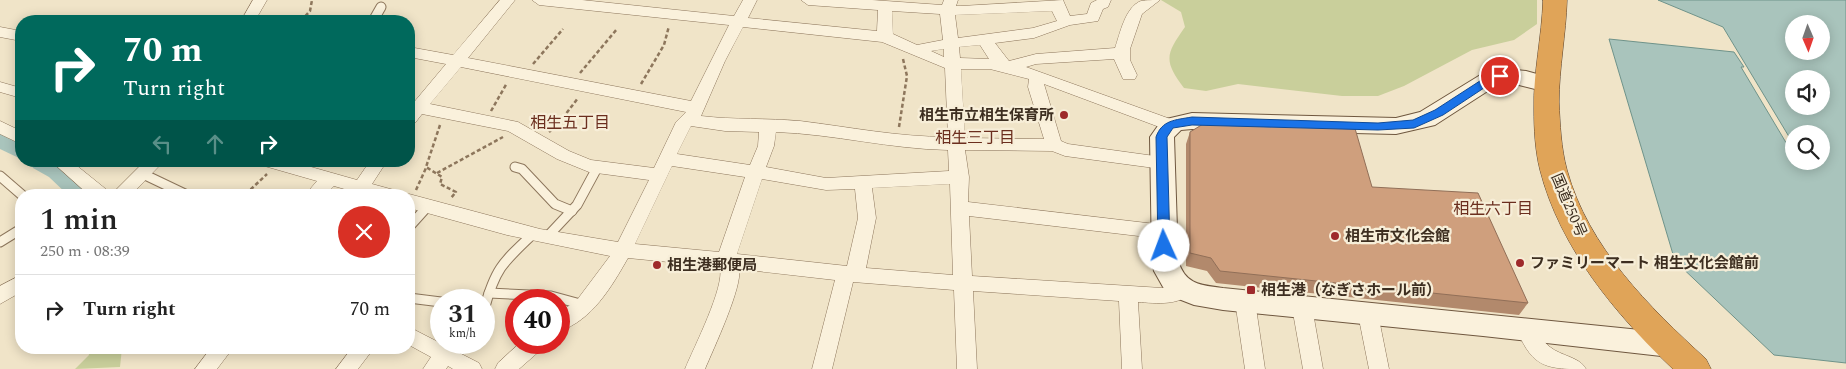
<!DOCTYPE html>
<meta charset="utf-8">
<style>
:root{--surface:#fff;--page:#f2f2f2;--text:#222;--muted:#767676;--line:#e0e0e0}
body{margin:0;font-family:Spectral,"Noto Sans JP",serif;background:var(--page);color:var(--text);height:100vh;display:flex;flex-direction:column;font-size:19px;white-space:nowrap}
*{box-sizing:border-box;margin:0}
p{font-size:16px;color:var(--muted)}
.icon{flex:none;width:28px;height:28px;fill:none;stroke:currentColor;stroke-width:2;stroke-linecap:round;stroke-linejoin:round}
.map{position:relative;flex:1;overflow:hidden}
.panel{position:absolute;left:15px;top:189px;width:400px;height:165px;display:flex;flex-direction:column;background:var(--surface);border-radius:20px;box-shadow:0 2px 12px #0003}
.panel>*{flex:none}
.guide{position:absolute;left:15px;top:15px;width:400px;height:152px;border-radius:20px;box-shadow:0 2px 12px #0003;background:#00695c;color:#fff;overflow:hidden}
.needle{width:32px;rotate:178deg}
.buttons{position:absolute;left:1785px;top:15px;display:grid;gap:10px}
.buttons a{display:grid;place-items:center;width:45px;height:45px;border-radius:50%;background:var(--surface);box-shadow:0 2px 12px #0003;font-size:25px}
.speed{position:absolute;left:430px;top:289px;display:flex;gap:10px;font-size:25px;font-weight:700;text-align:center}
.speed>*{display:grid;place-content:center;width:65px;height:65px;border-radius:50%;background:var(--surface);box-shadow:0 2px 12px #0003;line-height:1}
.speed small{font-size:12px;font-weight:400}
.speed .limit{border:8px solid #d22;background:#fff;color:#111}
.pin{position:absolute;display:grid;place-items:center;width:42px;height:42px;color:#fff;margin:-21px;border:2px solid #fff;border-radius:50%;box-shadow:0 1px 5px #0007}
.me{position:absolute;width:55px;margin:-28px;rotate:358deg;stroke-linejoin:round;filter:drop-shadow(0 0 4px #0008)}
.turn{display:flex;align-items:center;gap:18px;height:105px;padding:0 25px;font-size:22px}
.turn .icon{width:65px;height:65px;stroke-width:2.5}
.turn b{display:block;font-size:35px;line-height:42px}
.lanes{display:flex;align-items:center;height:48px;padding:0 25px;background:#0003;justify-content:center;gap:25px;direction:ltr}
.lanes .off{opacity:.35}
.round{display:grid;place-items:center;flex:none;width:52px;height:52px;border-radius:26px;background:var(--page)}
.head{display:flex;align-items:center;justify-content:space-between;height:85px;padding:0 25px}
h1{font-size:30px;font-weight:600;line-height:38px}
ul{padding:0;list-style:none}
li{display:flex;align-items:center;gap:15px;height:70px;padding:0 25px;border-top:1px solid var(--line)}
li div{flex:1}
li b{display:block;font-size:19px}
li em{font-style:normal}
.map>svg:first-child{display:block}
</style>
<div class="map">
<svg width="1846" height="369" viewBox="0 0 1846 369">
<rect width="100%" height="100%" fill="#f0e4c8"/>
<g fill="#c9cf9b">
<path d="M1161 0H1537V24L1514 40 1472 50 1404 86 1378 96H1342L1238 84 1206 91 1184 88C1163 60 1166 54 1185 27L1181 12Z"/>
<path d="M88 348H122L120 367 75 369 89 355Z"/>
</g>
<path fill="#a9c4bc" stroke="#6f938a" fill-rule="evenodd" d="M1658 0H1846V363L1774 355 1675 261 1609 39 1734 52 1744 67H1741L1794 156V161H1821V134H1794V145L1723 27ZM1794 24H1821V51H1794ZM1794 79H1821V106H1794Z"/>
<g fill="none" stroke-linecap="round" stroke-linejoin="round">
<g fill="#a9c4bc" fill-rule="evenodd">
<path d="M0 128 21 137V159L0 149Z"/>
<path d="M30 161H66L96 188 100 195H68L49 177 33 168Z"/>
</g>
<defs>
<g id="lane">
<path d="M373 21 381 7"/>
<path d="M515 167 522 169 555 204 572 211"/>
<path d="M143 174 187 195"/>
<path d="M0 176 22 195"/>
<path d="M409 227 427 207"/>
<path d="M547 237 577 205 597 168"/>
<path d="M0 242 21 229"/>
<path d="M489 293 551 296 584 305"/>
<path d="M409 298 441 302"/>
<path d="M484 310C495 269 502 263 533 234"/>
<path d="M446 355 458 342"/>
</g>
<g id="street">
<path d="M253 0H267L256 19 257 21H241Z"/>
<path d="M500 0H515L468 58 691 101 729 25 539 5 532 0H582L734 16 743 0H757L748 18 877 31 878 10 808 5 801 0H872L942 5 944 0H958L956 6H961L1063 0 1070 16 1087 14 1091 3 1097 0H1111L1108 7 1103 9 1098 21 1070 25 1034 38 995 43 1009 61 1036 54 1115 48C1120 34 1125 7 1141 1 1146 0 1154 0 1160 0L1142 14 1130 49V60L1137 75 1135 79H1123L1114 59 1036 64 1026 67 1176 121 1178 125 1176 129 1170 131 1044 84 1061 141 1068 144 1162 157 1168 159 1171 163 1168 167 1162 169 1065 156 1052 151 965 150 969 177 968 202 1164 225 1170 227 1173 232 1170 237 1164 239 969 216 972 276 1162 288 1183 281 1190 284 1193 289C1183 307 1155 303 1138 302L1142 369H1122L1119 301 973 291 977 369H957L954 290 853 282 832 369H812L835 280 739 269C743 286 713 350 705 369H685C694 347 725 287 720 267L628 258C612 286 592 321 559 331V313L577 300 610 256 507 235 409 208V195H407L409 194 540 229 618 242 649 180 589 172 557 159 508 131 422 114 415 123 409 125V100L415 101 446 64 409 57V47L453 55ZM892 11 940 14 943 40 917 45 893 34ZM1052 11 1057 21 1033 28 958 38 955 15ZM743 27 882 42 945 68 948 137C898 137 849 127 800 121 767 118 734 120 701 116L725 61ZM980 45 989 59 960 58 959 47ZM944 49V57L931 51ZM461 67 686 112 676 122 654 168 591 160 569 151 518 122 430 104ZM961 69H990L1029 79 1028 87 1044 139 965 138ZM691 126 725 131 759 132 758 146 750 165 677 154ZM776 132C834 134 890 149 948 150L949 171 826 178 766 167 774 146ZM672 166 745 177 719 252 635 244ZM762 179 826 190 855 189 858 218 847 266 737 254ZM950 184 953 275 866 268 876 218 872 188Z"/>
<path d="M0 27 21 31V41L0 37Z"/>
<path d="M0 82 21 88V98L0 92Z"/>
<path d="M0 121 21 131V144L0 134Z"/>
<path d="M51 161H71L107 190 110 195H89Z"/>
<path d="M145 161H164L131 195H111Z"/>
<path d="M259 161H290L357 180 370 161H387L372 184 394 190 397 195H365L334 186 325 195H305L317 181 261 165Z"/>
<path d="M21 275V292L0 304V286Z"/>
<path d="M1245 293 1252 295 1255 301 1265 369H1245L1235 301 1238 295Z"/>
<path d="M1302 299 1309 301 1312 307 1323 369H1303L1292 307 1295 301Z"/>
<path d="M1368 306 1375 308 1378 314 1389 369H1369L1358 314 1361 308Z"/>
<path d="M1527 322C1539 326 1540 340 1550 347 1561 356 1580 357 1586 369 1548 369 1533 369 1517 330L1520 324Z"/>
<path d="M409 327 479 363 482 369H453L448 366 446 369H423L431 357 409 345Z"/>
<path d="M521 342H546L543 348 519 369H495L498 363Z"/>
<path d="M211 348H233L217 369H195Z"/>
<path d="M352 348H374L358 369H336Z"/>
</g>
<path id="secondary" d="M1505 69 1526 71 1555 79 1558 84 1555 89 1547 92 1519 85H1497L1435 125 1396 134 1192 129 1181 130 1174 137 1178 260C1185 285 1201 285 1223 288L1670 333 1680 336 1684 345 1680 354 1670 357 1483 336 1223 310 1194 305 1176 298 1163 287 1154 271 1152 260 1150 137 1162 120 1192 113 1396 118 1420 112 1482 74Z"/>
<path id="highway" d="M1543 0H1567C1566 34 1559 68 1559 102 1560 124 1561 148 1567 170 1588 247 1649 307 1706 359L1711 369H1673C1616 315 1560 248 1540 170 1535 150 1534 129 1534 109 1533 73 1542 37 1543 0Z"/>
</defs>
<use href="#lane" stroke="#8d765c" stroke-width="11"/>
<use href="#street" stroke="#8d765c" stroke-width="1"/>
<use href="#secondary" stroke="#6f573f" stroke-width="2"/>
<use href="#highway" stroke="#5b4430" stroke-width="1"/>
<g stroke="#8d765c" stroke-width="2.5" stroke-dasharray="4 2.5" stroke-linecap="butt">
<path d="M301 21 310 11 312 0"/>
<path d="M533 64 563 29"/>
<path d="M580 73 617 29"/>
<path d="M641 84 664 45 669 26"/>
<path d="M491 111 507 83"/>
<path d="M440 125 426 167 442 177 440 184 456 192 451 198"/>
<path d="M899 127 907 76 903 59"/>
<path d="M549 132 559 123 578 98"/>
<path d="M437 173 503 137"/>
<path d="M416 190 426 168"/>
<path d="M239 195 249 191 267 174"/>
</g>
<use href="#lane" stroke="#faf1dc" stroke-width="9"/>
<use href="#street" fill="#faf1dc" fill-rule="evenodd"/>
<use href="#secondary" fill="#faf1dc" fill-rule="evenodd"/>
<use href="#highway" fill="#e0a458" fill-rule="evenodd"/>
</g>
<path fill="#b2896c" d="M1190 132 1372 187 1528 303 1519 315 1216 283 1207 271 1186 266V144Z"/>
<path fill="#cf9f7d" stroke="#916f58" d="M1208 121 1354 125 1372 187 1478 193 1528 303 1220 271 1211 258 1190 253V132Z"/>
<path fill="#1a73e8" stroke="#114b97" d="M1500 73 1506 76 1504 79 1493 82 1443 115 1414 128 1378 130 1192 125 1173 128 1167 137 1170 246 1164 251 1158 246 1156 137C1162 120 1175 120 1192 117L1378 123 1413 120 1435 110 1486 77Z"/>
<g fill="#9e2a2b" stroke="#f7eed8" stroke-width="2">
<circle cx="1064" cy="115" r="5"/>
<circle cx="1335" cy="236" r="5"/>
<circle cx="1520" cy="263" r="5"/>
<circle cx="657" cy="265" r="5"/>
<rect x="1246" y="285" width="10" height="10" rx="2.5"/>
</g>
<g text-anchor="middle" stroke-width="4.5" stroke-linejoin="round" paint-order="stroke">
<g font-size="15" font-weight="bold" fill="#3d2e20" stroke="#f7eed8" text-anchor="start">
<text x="1054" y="120" text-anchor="end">相生市立相生保育所</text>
<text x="1345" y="241">相生市文化会館</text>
<text x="1530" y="268">ファミリーマート 相生文化会館前</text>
<text x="667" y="270">相生港郵便局</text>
<text x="1261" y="295">相生港（なぎさホール前）</text>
</g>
<g font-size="15" fill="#3d2e20" stroke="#f7eed8">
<text transform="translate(1569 205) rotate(67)" y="5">国道250号</text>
</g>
<g font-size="16" fill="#6b2e1e" stroke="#f7eed8">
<text x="570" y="128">相生五丁目</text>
<text x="975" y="143">相生三丁目</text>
<text x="1493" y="214">相生六丁目</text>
</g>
</g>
</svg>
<div class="buttons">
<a><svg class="needle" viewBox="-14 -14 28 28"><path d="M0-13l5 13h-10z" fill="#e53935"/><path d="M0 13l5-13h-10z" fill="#767676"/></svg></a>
<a><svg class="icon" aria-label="sound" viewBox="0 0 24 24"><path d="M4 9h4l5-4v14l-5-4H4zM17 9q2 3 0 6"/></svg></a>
<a><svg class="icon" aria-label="search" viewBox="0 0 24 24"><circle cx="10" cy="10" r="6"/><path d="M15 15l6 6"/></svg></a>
</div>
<div class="speed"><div>31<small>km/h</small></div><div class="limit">40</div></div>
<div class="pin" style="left:1500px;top:76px;background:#d93025"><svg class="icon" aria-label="arrive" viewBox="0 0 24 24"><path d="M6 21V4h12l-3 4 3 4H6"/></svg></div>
<svg class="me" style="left:1164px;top:246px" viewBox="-20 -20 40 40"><circle r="19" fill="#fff"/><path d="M0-13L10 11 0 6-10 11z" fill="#1a73e8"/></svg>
<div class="guide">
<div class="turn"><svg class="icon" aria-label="right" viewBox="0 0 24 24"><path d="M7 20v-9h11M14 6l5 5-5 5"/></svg><div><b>70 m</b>Turn right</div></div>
<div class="lanes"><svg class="icon off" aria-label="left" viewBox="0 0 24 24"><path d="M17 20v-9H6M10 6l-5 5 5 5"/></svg><svg class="icon off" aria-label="ahead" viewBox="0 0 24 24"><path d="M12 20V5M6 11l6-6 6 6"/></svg><svg class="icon" aria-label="right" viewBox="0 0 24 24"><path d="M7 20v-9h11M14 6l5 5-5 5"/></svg></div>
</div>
<section class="panel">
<div class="head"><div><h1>1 min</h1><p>250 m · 08:39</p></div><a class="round" style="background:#d93025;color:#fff"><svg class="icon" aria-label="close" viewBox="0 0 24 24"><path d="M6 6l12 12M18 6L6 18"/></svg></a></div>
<ul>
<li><svg class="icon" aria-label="right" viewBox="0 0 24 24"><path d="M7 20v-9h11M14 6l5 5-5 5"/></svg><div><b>Turn right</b></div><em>70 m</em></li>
</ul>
</section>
</div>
